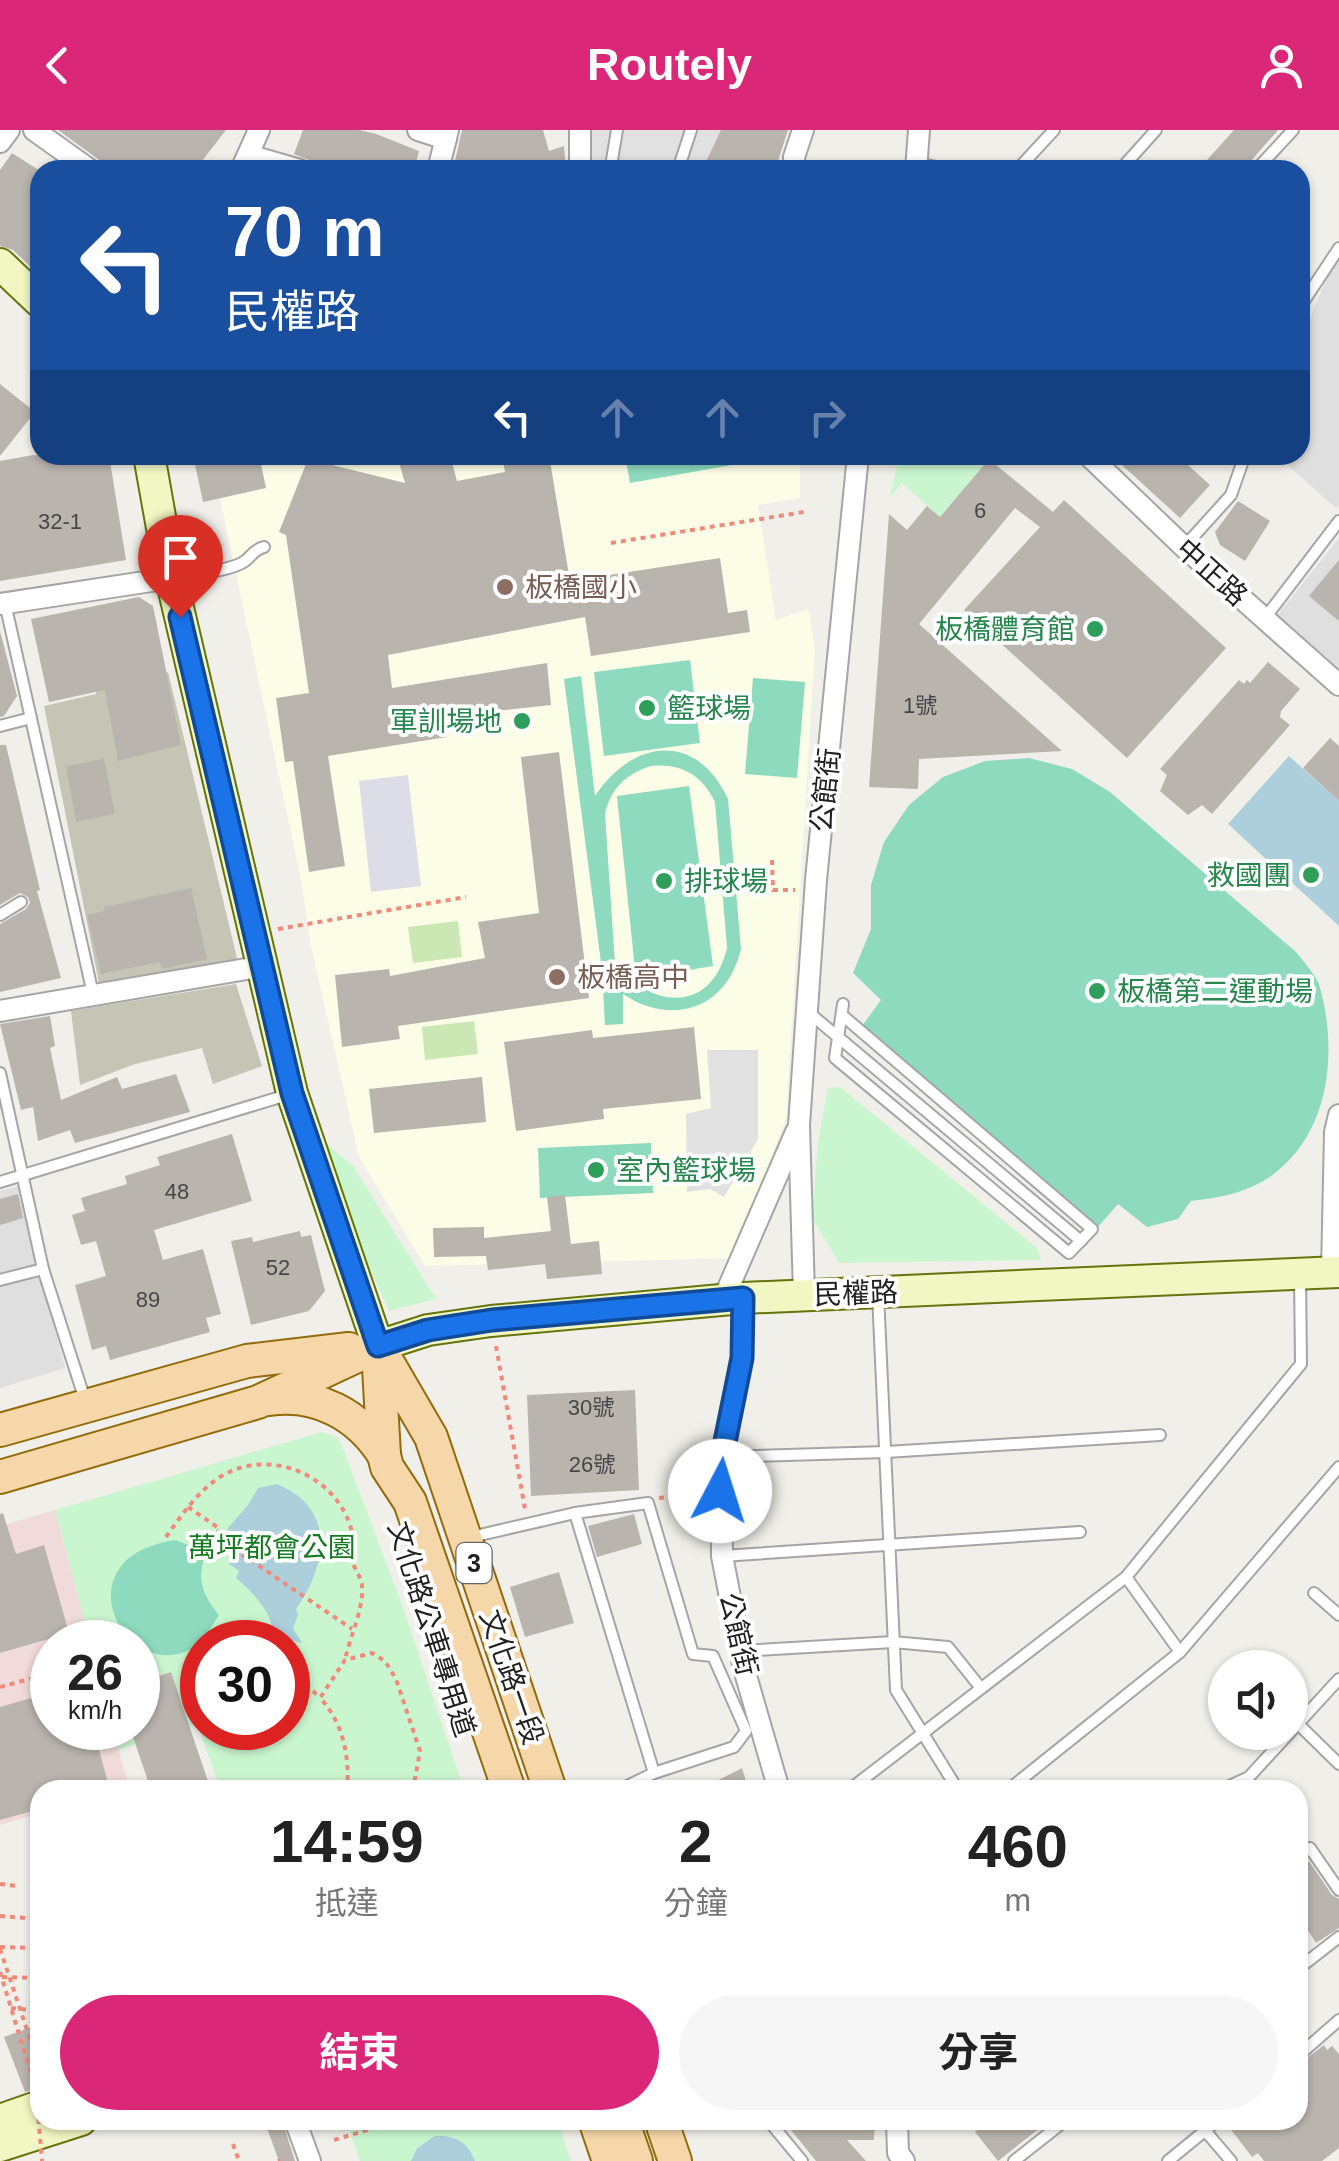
<!DOCTYPE html>
<html lang="zh-TW">
<meta charset="utf-8">
<style>
:root{--surface:#fff;--page:#f6f6f6;--text:#222;--muted:#767676;--accent:#db2777}
body{margin:0;font-family:Helvetica,"Noto Sans TC",sans-serif;background:var(--page);color:var(--text);height:100vh;display:flex;flex-direction:column;font-size:38px;white-space:nowrap}
*{box-sizing:border-box;margin:0}
p{font-size:32px;color:var(--muted)}
.icon{flex:none;width:55px;height:55px;fill:none;stroke:currentColor;stroke-width:2;stroke-linecap:round;stroke-linejoin:round}
.map{position:relative;flex:1;overflow:hidden}
.panel{position:absolute;left:30px;top:1650px;width:1278px;height:350px;display:flex;flex-direction:column;background:var(--surface);border-radius:30px;box-shadow:0 2px 8px #0004}
.panel>*{flex:none}
.hud{position:absolute;left:30px;top:30px;width:1280px;height:305px;border-radius:30px;box-shadow:0 2px 8px #0004;background:#1a4fa0;color:#fff;overflow:hidden}
.fabs{position:absolute;left:1208px;top:1520px;display:grid;gap:20px}
.fabs a{display:grid;place-items:center;width:100px;height:100px;border-radius:50%;background:var(--surface);box-shadow:0 2px 8px #0004;font-size:50px}
.speed{position:absolute;left:30px;top:1490px;display:flex;gap:20px;font-size:50px;font-weight:700;text-align:center}
.speed>*{display:grid;place-content:center;width:130px;height:130px;border-radius:50%;background:var(--surface);box-shadow:0 2px 8px #0004;line-height:1}
.speed small{font-size:25px;font-weight:400}
.speed .limit{border:15px solid #d22;background:#fff;color:#111}
.pin{position:absolute;display:grid;place-items:center;width:85px;height:85px;color:#fff;margin:-102px -42px;border-radius:50% 50% 50% 0;rotate:-45deg;box-shadow:0 0 10px #0007}
.pin .icon{rotate:45deg}
.me{position:absolute;width:110px;margin:-55px;rotate:5deg;stroke-linejoin:round;filter:drop-shadow(0 0 8px #0008)}
.turn{display:flex;align-items:center;gap:35px;height:210px;padding:0 30px;font-size:45px}
.turn .icon{width:130px;height:130px;stroke-width:2.5}
.turn b{display:block;font-size:70px;line-height:85px}
.lanes{display:flex;align-items:center;height:95px;padding:0 30px;background:#0003;justify-content:center;gap:50px;direction:ltr}
.lanes .off{opacity:.35}
.eta{display:flex;justify-content:space-evenly;align-items:center;height:170px;text-align:center}
.eta b{font-size:60px;font-weight:700;line-height:70px}
.primary-button{display:flex;gap:20px;margin-top:auto;padding:20px 30px}
.primary-button a{flex:1;height:115px;border-radius:60px;background:var(--accent);color:#fff;font-size:40px;font-weight:700;line-height:115px;text-align:center}
.primary-button a+a{background:var(--page);color:var(--text)}
header{display:flex;justify-content:space-between;align-items:center;height:130px;padding:0 30px;background:var(--accent);color:#fff;font-size:45px;font-weight:700}
.map>svg:first-child{display:block}
</style>
<header><svg class="icon" aria-label="back" viewBox="0 0 24 24"><path d="M15 5l-7 7 7 7"/></svg>Routely<svg class="icon" aria-label="person" viewBox="0 0 24 24"><circle cx="12" cy="8" r="4"/><path d="M4 21q1-7 8-7t8 7"/></svg></header>
<div class="map">
<svg width="1339" height="2031" viewBox="0 0 1339 2031">
<rect width="100%" height="100%" fill="#f1efe9"/>
<g fill="#dfdfdf">
<path d="M1339 127V375L1336 378 1276 325H1300V213L1333 133Z"/>
<path d="M1339 408V547L1271 493Z"/>
<path d="M19 1056 65 1238 0 1258V1061Z"/>
</g>
<path fill="#f0dbda" d="M55 1380 90 1512H52V1598H112L129 1656 116 1660H40V1683L0 1695V1396Z"/>
<path fill="#fcfde6" d="M259 325H800V368L758 375 776 490 808 479 815 518 786 989 732 1128 425 1136 359 1027 311 816 302 755 220 368Z"/>
<g fill="#c5c5b5">
<path d="M168 542 238 832 99 853 44 576 96 564 97 558Z"/>
<path d="M236 854 262 936 213 954 202 918 135 934 80 955 71 881Z"/>
</g>
<g fill="#cbe7b3">
<path d="M458 791 462 827 413 833 408 797Z"/>
<path d="M474 891 478 924 425 930 422 897Z"/>
</g>
<g fill="#caf6cf" fill-rule="evenodd">
<path d="M899 325H992L940 387 902 353 890 367Z"/>
<path d="M840 957 1037 1118 1041 1130 839 1133 812 1088 818 1013 828 958Z"/>
<path d="M328 1015 353 1036 436 1169 389 1181 350 1094Z"/>
<path d="M322 1302 337 1307 341 1313 404 1480 464 1660H221L197 1594 118 1620 112 1598H138V1512H90L55 1380ZM202 1512H288V1598H202Z"/>
<path d="M346 1990H557L571 2031H360Z"/>
</g>
<g fill="#8ddabe" fill-rule="evenodd">
<path d="M625 325H754L755 331 630 353Z"/>
<path d="M690 530 700 613 604 626 594 542Z"/>
<path d="M581 546 595 666C632 610 696 600 728 669L741 819C727 879 672 897 623 864V894L605 895 602 840 564 549ZM651 636C681 633 702 645 715 672L727 818C711 884 653 879 615 834L605 684C611 658 626 644 651 636Z"/>
<path d="M753 548 805 552 797 648 745 644Z"/>
<path d="M1029 628 1072 639 1110 662 1296 822C1304 832 1313 842 1319 854 1339 923 1330 1009 1265 1050 1242 1064 1216 1068 1191 1071L1178 1089 1147 1097 1118 1074 1098 1097 862 896 881 870 853 843 871 799V755L884 712 909 675 943 647 985 631Z"/>
<path d="M689 656 713 836 636 849 617 666Z"/>
<path d="M651 1013 653 1063 540 1068 538 1018Z"/>
<path d="M176 1410 206 1423C196 1449 202 1464 219 1485 211 1497 203 1513 189 1520 123 1552 59 1426 176 1410Z"/>
</g>
<g fill="#e1e1e1">
<path d="M592 0H721L702 40H593L589 15Z"/>
<path d="M707 920H758V1009L724 1067 710 1059 687 1062 686 984 711 978Z"/>
</g>
<path fill="#dddde7" d="M408 645 421 756 371 762 359 651Z"/>
<g fill="#adcfdb">
<path d="M1289 626 1339 671V796L1228 694Z"/>
<path d="M276 1354C336 1376 328 1435 296 1479L298 1485 293 1498 302 1513 284 1508 275 1512C274 1486 256 1464 236 1448L239 1441 229 1434 246 1411 227 1399 248 1375 258 1358Z"/>
<path d="M435 2006C455 2005 468 2012 475 2031H411L417 2018Z"/>
</g>
<g fill="#bab4ae">
<path d="M58 0H226L195 40H104L98 29Z"/>
<path d="M303 0H359L376 4 419 21 414 40H328L313 35 309 30 294 24Z"/>
<path d="M543 0 549 21 564 16 566 40H453L462 0Z"/>
<path d="M721 0H788L775 40H702Z"/>
<path d="M1234 0H1278L1243 40H1198Z"/>
<path d="M12 23 40 41V146L13 120 0 116V40Z"/>
<path d="M0 254 35 282 0 326Z"/>
<path d="M33 325H109L126 430 0 451V331Z"/>
<path d="M193 325H259L266 358 203 372Z"/>
<path d="M397 325H450L457 351 505 342 502 325H549L570 451 720 428 728 483 747 480 750 502 591 526 585 487 388 525 392 558 547 533 551 575 443 587 447 607 328 626 345 736 309 742 293 631 285 632 276 568 309 563 286 405 279 402 308 329 405 353Z"/>
<path d="M1111 325H1177L1210 355 1180 388Z"/>
<path d="M989 329 1053 382 1064 370 1226 518 1127 628 964 480 1040 397 1015 378 919 494 1062 621 919 629 918 659 869 657 889 384 907 400 927 376 940 387Z"/>
<path d="M1238 371 1270 391 1245 431 1220 415 1215 402Z"/>
<path d="M1339 430V491L1309 466Z"/>
<path d="M139 467 153 476 181 615 118 631 105 560 49 572 31 489Z"/>
<path d="M0 501 17 566 4 586 0 587Z"/>
<path d="M1268 532 1300 559 1281 581 1280 587 1290 595 1212 684 1202 675 1188 685 1160 661 1167 645 1160 639 1239 550 1244 554 1247 550 1250 553Z"/>
<path d="M1330 608 1339 616V671L1303 638Z"/>
<path d="M0 615H6L40 760 37 761 61 848 0 862V794L26 779 30 773 28 767 20 763 0 775Z"/>
<path d="M559 622 589 868 398 896 400 909 342 917 335 845 389 839 390 846 485 828 478 792 539 783 521 627Z"/>
<path d="M104 629 115 684 76 692 66 636Z"/>
<path d="M191 758 207 829 162 839 160 832 101 844 87 785 105 781 104 777Z"/>
<path d="M50 886 55 916 50 918 61 970 117 947 122 959 176 944 190 982 75 1013 70 1000 38 1011 33 977 21 980 0 894Z"/>
<path d="M694 897 701 969 603 979 604 989 516 1001 504 912 592 900 593 908Z"/>
<path d="M482 947 486 992 374 1003 369 959Z"/>
<path d="M232 1004 252 1071 154 1100 163 1130 203 1119 221 1184 206 1188 210 1202 110 1230 106 1216 92 1220 75 1155 106 1146 96 1111 81 1115 72 1085 85 1081 81 1068 127 1054 125 1046 160 1035 157 1027Z"/>
<path d="M18 1064 23 1088 0 1095V1069Z"/>
<path d="M565 1065 571 1114 599 1111 602 1144 547 1149 545 1134 488 1140 486 1126 434 1127 433 1098 484 1097V1108L551 1101 547 1067Z"/>
<path d="M300 1101 301 1107 311 1105 325 1161 309 1181 251 1195 231 1111 252 1107 253 1112Z"/>
<path d="M635 1260 639 1360 531 1366 527 1265Z"/>
<path d="M3 1383 16 1424 44 1415 69 1503 0 1523V1384Z"/>
<path d="M634 1384 642 1414 597 1427 588 1396Z"/>
<path d="M559 1442 574 1493 525 1507 510 1457Z"/>
<path d="M171 1542 211 1660H151L130 1598H138V1553Z"/>
<path d="M52 1562V1598H93L110 1660H40V1679L0 1690V1577Z"/>
<path d="M742 1638 749 1660H699Z"/>
<path d="M1309 1731 1332 1765 1339 1769V1798L1316 1813 1298 1785V1739Z"/>
<path d="M40 1894V1957L25 1962 4 1907Z"/>
<path d="M1324 1915 1327 1920 1332 1916 1339 1924V2018L1322 2031H1264L1258 2023 1252 2027 1229 1997 1238 1990H1298V1935Z"/>
<path d="M264 1990H282L295 2031H279Z"/>
<path d="M783 1990H875L874 2010H847L866 2031H816Z"/>
<path d="M977 1990H1050L998 2031 975 2002 982 1997Z"/>
</g>
<g fill="none" stroke-linecap="round" stroke-linejoin="round">
<defs>
<g id="lane">
<path d="M919 33 948 40"/>
<path d="M616 40 612 30 617 0"/>
<path d="M678 40 691 0"/>
<path d="M1017 40 1054 0"/>
<path d="M1120 40 1156 0"/>
<path d="M1256 40 1293 0"/>
<path d="M1300 177 1339 118"/>
<path d="M1184 417 1231 365 1245 325"/>
<path d="M172 448C189 445 232 441 245 431 253 425 253 420 264 417"/>
<path d="M5 473 93 864"/>
<path d="M1265 488 1339 391"/>
<path d="M0 596 31 588"/>
<path d="M0 785 21 772"/>
<path d="M807 881 1081 1111"/>
<path d="M842 885 1092 1099 1069 1123 835 928 843 874"/>
<path d="M0 943 43 1139 85 1270"/>
<path d="M0 1052 287 965"/>
<path d="M0 1150 43 1139"/>
<path d="M878 1164 896 1560 958 1660"/>
<path d="M721 1327 886 1322 1160 1305"/>
<path d="M575 1383 654 1643"/>
<path d="M471 1407 575 1383 648 1373 693 1524 713 1526 746 1601 734 1617 654 1643 619 1660"/>
<path d="M722 1426 1080 1402"/>
<path d="M1126 1447 1180 1522"/>
<path d="M1314 1463 1339 1485"/>
<path d="M741 1521 893 1512 948 1517 980 1557"/>
<path d="M1236 1534 1240 1538"/>
<path d="M1290 1586 1339 1634"/>
<path d="M849 1660 1126 1447 1301 1234 1300 1145"/>
<path d="M1008 1660 1180 1522 1339 1337"/>
<path d="M1221 1660 1249 1647 1339 1549"/>
<path d="M1298 1727 1310 1718 1339 1760"/>
<path d="M1298 1839 1339 1807"/>
<path d="M1298 1926 1339 1890"/>
<path d="M768 1990 802 2031"/>
<path d="M1196 1990 1231 2031"/>
<path d="M1014 2031 1066 1990"/>
<path d="M1168 2031 1218 1990"/>
</g>
<g id="street">
<path d="M34 0 90 40"/>
<path d="M418 0 446 9"/>
<path d="M580 0V40"/>
<path d="M0 12 9 0"/>
<path d="M248 25 300 40"/>
<path d="M241 40 259 0"/>
<path d="M438 40 448 0"/>
<path d="M795 40 794 27 803 0"/>
<path d="M916 40 919 0"/>
<path d="M1088 325 1184 417 1339 555"/>
<path d="M0 474 171 448"/>
<path d="M0 881 264 836"/>
<path d="M1332 1142 1335 1002 1339 985"/>
<path d="M804 1164 799 995 816 750 858 325"/>
<path d="M743 1168 742 1228 721 1327 722 1426 744 1539 779 1660"/>
<path d="M723 1170 796 1002"/>
<path d="M295 1990 310 2031"/>
<path d="M897 1990 898 2023 904 2031"/>
</g>
<g id="secondary">
<path d="M0 134 40 172"/>
<path d="M149 325 171 448 292 963 378 1216 428 1200 491 1191 743 1168 1339 1142"/>
<path d="M0 1990 40 1976"/>
<path d="M0 2016 81 1990"/>
</g>
<g id="primary">
<path d="M378 1216 431 1307 550 1660"/>
<path d="M378 1220 384 1325 387 1337 410 1372 509 1660"/>
<path d="M269 1269C317 1262 359 1285 384 1325"/>
<path d="M0 1300 247 1231 349 1219"/>
<path d="M0 1347 258 1272 378 1216"/>
<path d="M595 1990 609 2031"/>
<path d="M622 1990 636 2031"/>
<path d="M661 1990 675 2031"/>
</g>
</defs>
<use href="#lane" stroke="#a5a5a5" stroke-width="14"/>
<use href="#street" stroke="#a5a5a5" stroke-width="24"/>
<use href="#secondary" stroke="#66740d" stroke-width="34"/>
<use href="#primary" stroke="#946b0b" stroke-width="36"/>
<g stroke="#f18a7a" stroke-width="4" stroke-dasharray="5 5" stroke-linecap="butt">
<path d="M611 413 804 382"/>
<path d="M772 730 773 760H795"/>
<path d="M278 799 466 767"/>
<path d="M496 1216 525 1379"/>
<path d="M659 1368 705 1363"/>
<path d="M188 1377 220 1399 215 1406 352 1499"/>
<path d="M166 1407C181 1386 196 1364 217 1349 265 1316 332 1342 350 1395 354 1407 350 1421 353 1433 355 1440 361 1447 362 1455 364 1479 350 1506 345 1530"/>
<path d="M239 1491 244 1512"/>
<path d="M288 1545 306 1554 320 1568"/>
<path d="M0 1557 52 1543"/>
<path d="M347 1660C350 1627 343 1592 320 1568L345 1530 372 1523 385 1531 396 1549 420 1621 413 1660"/>
<path d="M0 1754 17 1756"/>
<path d="M0 1786 25 1788"/>
<path d="M0 1817 33 1818"/>
<path d="M0 1819 40 1939"/>
<path d="M0 1842 34 1953"/>
<path d="M334 2010 371 1999 368 1990"/>
<path d="M233 2014 239 2031"/>
<path d="M278 2031 280 2030"/>
</g>
<use href="#lane" stroke="#fff" stroke-width="10"/>
<use href="#street" stroke="#fff" stroke-width="20"/>
<use href="#secondary" stroke="#f2f6c2" stroke-width="30"/>
<use href="#primary" stroke="#f6d7a9" stroke-width="32"/>
<g stroke="#f18a7a" stroke-width="4" stroke-dasharray="5 5" stroke-linecap="butt">
<path d="M2 1847 40 1848"/>
<path d="M11 1878 40 1881"/>
<path d="M36 1959 42 2031"/>
</g>
</g>
<g fill="none" stroke-linecap="round" stroke-linejoin="round">
<defs>
<path id="route" d="M180 487 292 963 378 1216 428 1200 492 1190 743 1168 742 1228 722 1327 720 1361"/>
</defs>
<use href="#route" stroke="#114b97" stroke-width="25"/>
<use href="#route" stroke="#1a73e8" stroke-width="18"/>
</g>
<g fill="#8d6e63" stroke="#fff" stroke-width="4">
<circle cx="505" cy="457" r="10"/>
<circle cx="557" cy="847" r="10"/>
</g>
<g fill="#2e9e5b" stroke="#fff" stroke-width="4">
<circle cx="1095" cy="499" r="10"/>
<circle cx="647" cy="578" r="10"/>
<circle cx="522" cy="591" r="10"/>
<circle cx="1311" cy="745" r="10"/>
<circle cx="664" cy="751" r="10"/>
<circle cx="1097" cy="861" r="10"/>
<circle cx="596" cy="1040" r="10"/>
</g>
<g text-anchor="middle" stroke-width="8" stroke-linejoin="round" paint-order="stroke">
<g font-size="22" fill="#474644">
<text x="980" y="388">6</text>
<text x="60" y="399">32-1</text>
<text x="920" y="583">1號</text>
<text x="177" y="1069">48</text>
<text x="278" y="1145">52</text>
<text x="148" y="1177">89</text>
<text x="591" y="1285">30號</text>
<text x="592" y="1342">26號</text>
</g>
<rect fill="#fff" stroke="#646464" stroke-width="2.5" x="456.5" y="1413" width="35" height="40" rx="8"/>
<g font-size="25" font-weight="bold" fill="#212121">
<text x="474" y="1442">3</text>
</g>
<g font-size="28" fill="#212121" stroke="#fff">
<text transform="translate(1212 442) rotate(42)" y="10">中正路</text>
<text transform="translate(825 660) rotate(-84)" y="10">公館街</text>
<text transform="translate(856 1163) rotate(-2)" y="10">民權路</text>
<text transform="translate(432 1499) rotate(72)" y="10">文化路公車專用道</text>
<text transform="translate(739 1504) rotate(77)" y="10">公館街</text>
<text transform="translate(512 1547) rotate(71)" y="10">文化路一段</text>
</g>
<g font-size="28" fill="#785e54" stroke="#fff" text-anchor="start">
<text x="525" y="467">板橋國小</text>
<text x="577" y="857">板橋高中</text>
</g>
<g font-size="28" fill="#27864d" stroke="#fff" text-anchor="start">
<text x="1075" y="509" text-anchor="end">板橋體育館</text>
<text x="667" y="588">籃球場</text>
<text x="502" y="601" text-anchor="end">軍訓場地</text>
<text x="1291" y="755" text-anchor="end">救國團</text>
<text x="684" y="761">排球場</text>
<text x="1117" y="871">板橋第二運動場</text>
<text x="616" y="1050">室內籃球場</text>
</g>
<g font-size="28" fill="#147b20" stroke="#fff">
<text x="272" y="1427">萬坪都會公園</text>
</g>
</g>
</svg>
<div class="fabs">
<a><svg class="icon" aria-label="sound" viewBox="0 0 24 24"><path d="M4 9h4l5-4v14l-5-4H4zM17 9q2 3 0 6"/></svg></a>
</div>
<div class="speed"><div>26<small>km/h</small></div><div class="limit">30</div></div>
<div class="pin" style="left:180px;top:487px;background:#d93025"><svg class="icon" aria-label="arrive" viewBox="0 0 24 24"><path d="M6 21V4h12l-3 4 3 4H6"/></svg></div>
<svg class="me" style="left:720px;top:1361px" viewBox="-20 -20 40 40"><circle r="19" fill="#fff"/><path d="M0-13L10 11 0 6-10 11z" fill="#1a73e8"/></svg>
<div class="hud">
<div class="turn"><svg class="icon" aria-label="left" viewBox="0 0 24 24"><path d="M17 20v-9H6M10 6l-5 5 5 5"/></svg><div><b>70 m</b>民權路</div></div>
<div class="lanes"><svg class="icon" aria-label="left" viewBox="0 0 24 24"><path d="M17 20v-9H6M10 6l-5 5 5 5"/></svg><svg class="icon off" aria-label="ahead" viewBox="0 0 24 24"><path d="M12 20V5M6 11l6-6 6 6"/></svg><svg class="icon off" aria-label="ahead" viewBox="0 0 24 24"><path d="M12 20V5M6 11l6-6 6 6"/></svg><svg class="icon off" aria-label="right" viewBox="0 0 24 24"><path d="M7 20v-9h11M14 6l5 5-5 5"/></svg></div>
</div>
<section class="panel">
<div class="eta">
<div><b>14:59</b><p>抵達</p></div>
<div><b>2</b><p>分鐘</p></div>
<div><b>460</b><p>m</p></div>
</div>
<div class="primary-button"><a>結束</a><a>分享</a></div>
</section>
</div>
